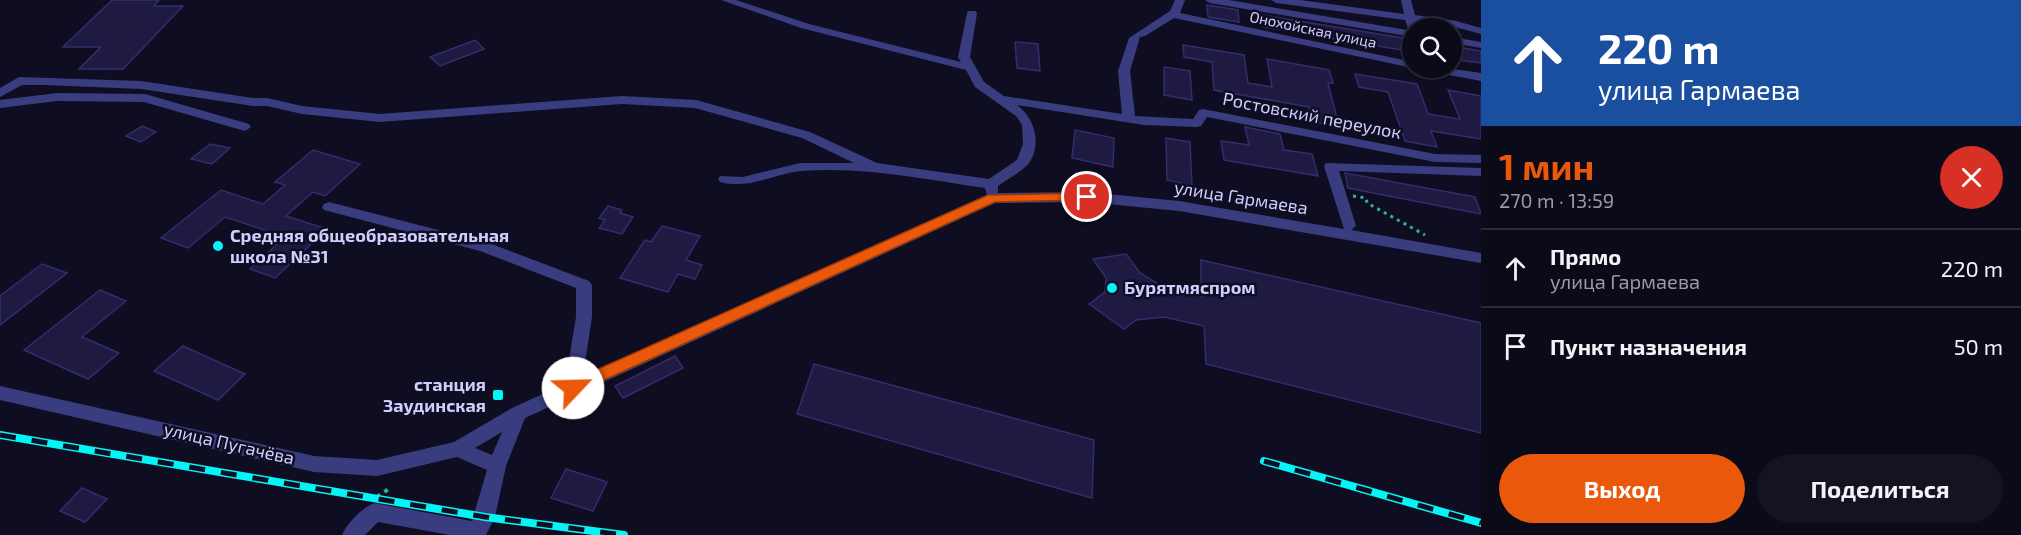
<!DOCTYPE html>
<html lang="ru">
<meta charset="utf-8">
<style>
:root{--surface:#0b0a19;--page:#141322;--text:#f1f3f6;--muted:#9a9aa2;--line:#2b2b38;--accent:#ea580c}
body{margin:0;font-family:"Exo 2",sans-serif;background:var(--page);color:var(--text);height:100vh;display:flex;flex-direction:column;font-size:22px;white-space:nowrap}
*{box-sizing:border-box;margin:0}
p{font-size:20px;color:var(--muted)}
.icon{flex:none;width:33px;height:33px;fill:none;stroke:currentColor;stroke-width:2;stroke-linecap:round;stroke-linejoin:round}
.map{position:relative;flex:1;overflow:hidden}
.panel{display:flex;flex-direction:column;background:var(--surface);width:540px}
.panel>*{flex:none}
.banner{background:#1a4fa0;color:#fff;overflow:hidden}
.fabs{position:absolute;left:1402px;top:18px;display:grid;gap:12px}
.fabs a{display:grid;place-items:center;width:60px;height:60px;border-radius:50%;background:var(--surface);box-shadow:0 2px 4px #0004,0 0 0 2px var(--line);font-size:30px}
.pin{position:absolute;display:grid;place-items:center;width:51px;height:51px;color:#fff;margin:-26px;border:3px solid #fff;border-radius:50%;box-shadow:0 2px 6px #0007}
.me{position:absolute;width:66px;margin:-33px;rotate:66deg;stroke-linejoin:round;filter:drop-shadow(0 0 4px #0008)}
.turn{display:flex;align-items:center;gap:21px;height:126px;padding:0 18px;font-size:27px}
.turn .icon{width:78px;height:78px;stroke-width:2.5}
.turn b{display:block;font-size:42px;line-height:51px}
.round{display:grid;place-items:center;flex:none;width:63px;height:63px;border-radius:32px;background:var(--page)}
.head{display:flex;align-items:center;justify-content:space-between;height:102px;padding:0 18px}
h1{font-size:36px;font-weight:700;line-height:45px;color:var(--accent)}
.cta{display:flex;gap:12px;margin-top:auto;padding:12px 18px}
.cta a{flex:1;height:69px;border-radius:36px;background:var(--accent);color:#fff;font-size:24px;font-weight:700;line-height:69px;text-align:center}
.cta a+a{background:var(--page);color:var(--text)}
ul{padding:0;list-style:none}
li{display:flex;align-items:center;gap:18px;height:78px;padding:0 18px;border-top:2px solid var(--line)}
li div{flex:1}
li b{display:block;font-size:22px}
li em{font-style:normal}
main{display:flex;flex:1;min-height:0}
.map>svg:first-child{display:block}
</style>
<main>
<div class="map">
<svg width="1481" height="535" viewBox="0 0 1481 535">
<rect width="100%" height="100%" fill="#0f0d21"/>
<g fill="#1e1a42" stroke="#332c6d" stroke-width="1.5">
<path d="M112 0H159L154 6H183L123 69H79L101 47H63Z"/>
<path d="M1207 5 1238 10 1239 22 1208 17Z"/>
<path d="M1262 15 1403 38 1408 51 1264 27Z"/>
<path d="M475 40 484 49 440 66 430 57Z"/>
<path d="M1015 42 1038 44 1040 71 1017 68Z"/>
<path d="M1183 45 1244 55 1248 83 1272 87 1267 59 1329 70 1333 83H1328L1339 126 1312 122 1309 107 1214 90 1212 62 1184 57Z"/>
<path d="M1452 46 1481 51V63L1452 59Z"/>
<path d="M1164 67 1190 71 1192 100 1164 95Z"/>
<path d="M1355 74 1417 84 1428 114 1460 119 1448 90 1481 96V139L1431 131 1437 147 1405 141 1388 92 1359 87Z"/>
<path d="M142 126 156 132 141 142 126 136Z"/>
<path d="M1245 127 1280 134 1284 150 1312 154 1318 176 1224 160 1221 141 1249 145Z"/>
<path d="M1075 130 1114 138 1113 167 1072 158Z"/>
<path d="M1166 138 1190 142 1192 186 1167 180Z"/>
<path d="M210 144 230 148 212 164 191 159Z"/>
<path d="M313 150 360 164 325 196 313 192 286 216 327 229 275 278 250 269 285 237 225 217 188 248 161 238 221 190 263 204 285 185 275 182Z"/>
<path d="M1345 173 1475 197 1481 214 1348 188Z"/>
<path d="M608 206 622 210 620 213 633 217 622 234 599 228 605 220 599 218Z"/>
<path d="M662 226 700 236 686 260 702 265 695 279 678 274 668 292 620 278 645 240 651 242Z"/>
<path d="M1126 254 1140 273 1165 288 1201 296V260L1481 323V433L1206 364 1204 326 1164 317 1136 320 1124 329 1089 304 1105 292 1106 278 1093 259Z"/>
<path d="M42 264 67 273 0 325V296Z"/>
<path d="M100 290 126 301 82 337 119 353 88 379 24 350Z"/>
<path d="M183 346 245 374 218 400 154 371Z"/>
<path d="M675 356 683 368 623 398 615 386Z"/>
<path d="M814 364 1094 440 1092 498 797 414Z"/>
<path d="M566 469 607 482 593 511 551 498Z"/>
<path d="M82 488 107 499 85 522 60 511Z"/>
</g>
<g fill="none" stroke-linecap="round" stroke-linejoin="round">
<path stroke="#30b19c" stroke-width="3" stroke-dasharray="3 4.5" stroke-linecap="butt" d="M1353 196 1366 198 1367 203 1425 235"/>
<path stroke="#30b19c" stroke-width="4" stroke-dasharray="4 5" stroke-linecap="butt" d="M377 497 390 488"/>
<g fill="#393d7f" fill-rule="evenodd">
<path d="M721 0H736L809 24 961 62 958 57 967 13 968 11H976L977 13 970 57 984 82 1004 96 1122 114 1118 71 1129 38 1170 11 1175 0H1185L1180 13 1413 62V68H1417H1413L1174 18 1145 36 1140 37 1130 71 1135 116 1193 119 1199 110 1203 109 1435 154 1481 155V163L1435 162 1207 117 1201 126 1197 127 1144 125 1017 105C1035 118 1042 144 1029 163 1022 172 1007 179 998 186V193L1087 192 1179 201 1344 229 1324 166 1326 163 1481 168V176L1339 171 1356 226 1351 230 1481 253V263L1179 211 1087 202 995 203 525 418 506 466 495 517 486 535H450L378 522 365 535H342C347 523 362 508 374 503L472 521 487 470 457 457 377 476 314 472 0 400V386L314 456 377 460 454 442 512 408 565 384 576 317V288L480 251 324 210 322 207 324 204 329 202 489 243 589 281 592 285V317L583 376 987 195 985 188C924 179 863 166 801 171 773 174 749 190 720 182L718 179 720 176 743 177 800 163H854L802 138 695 108 622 104 380 122 302 114 267 106H253L141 89 45 85H22L0 97V88L19 77 141 81 253 98H267L302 106 380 114 622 96 696 100 810 132 877 163 989 179 1017 160 1023 144 1022 125 1016 116 975 87 966 70 801 28ZM502 432 492 455 475 448Z"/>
<path d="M1205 0H1229L1413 31V37L1210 3Z"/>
<path d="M1271 0H1300L1404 14 1401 0H1411L1415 15 1456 21 1481 28V34L1455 27 1416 22 1417 26 1412 29 1408 28 1405 20 1276 3Z"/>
<path d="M1452 37 1481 42V48L1452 43Z"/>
<path d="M1422 68H1446L1481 73V81L1428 71Z"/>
<path d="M57 93 145 94 249 124 251 127 245 131 144 102 57 101 0 108V100Z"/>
</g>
<defs>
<g id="rail">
<path d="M0 435 485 517 624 535"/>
<path d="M1264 461 1481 523"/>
</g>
</defs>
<use href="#rail" stroke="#04f5f5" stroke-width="8"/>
<use href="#rail" stroke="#0f0d21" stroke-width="5" stroke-dasharray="16" stroke-linecap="butt"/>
</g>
<path fill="#ea580c" stroke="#983908" stroke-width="1.5" d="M1087 193 1091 194 1093 197 1091 200 995 202 578 392 573 394 567 392 565 388 567 383 988 195Z"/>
<g fill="#04f5f5" stroke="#0f0d21" stroke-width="2">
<circle cx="218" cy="246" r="6"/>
<circle cx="1112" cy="288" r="6"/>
<rect x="492" y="389" width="12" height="12" rx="3"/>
</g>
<g text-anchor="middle" stroke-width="5" stroke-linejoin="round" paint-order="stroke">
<g font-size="15" fill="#cfcefe" stroke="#0f0d21">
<text transform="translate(1313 30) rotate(12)" y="5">Онохойская улица</text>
</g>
<g font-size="18" fill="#cfcefe" stroke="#0f0d21">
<text transform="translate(1312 116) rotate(11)" y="6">Ростовский переулок</text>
<text transform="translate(1241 198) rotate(9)" y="6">улица Гармаева</text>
<text transform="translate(229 444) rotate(13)" y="6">улица Пугачёва</text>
</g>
<g font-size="18" font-weight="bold" fill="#cfcefe" stroke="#0f0d21" text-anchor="start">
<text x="230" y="242">Средняя общеобразовательная<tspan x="230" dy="21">школа №31</tspan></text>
<text x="1124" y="294">Бурятмяспром</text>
<text x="486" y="391" text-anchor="end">станция<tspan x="486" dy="21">Заудинская</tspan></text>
</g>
</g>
</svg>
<div class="fabs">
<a><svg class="icon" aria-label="search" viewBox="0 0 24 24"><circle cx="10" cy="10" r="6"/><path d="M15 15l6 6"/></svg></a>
</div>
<div class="pin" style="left:1087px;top:197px;background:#d93025"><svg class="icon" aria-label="arrive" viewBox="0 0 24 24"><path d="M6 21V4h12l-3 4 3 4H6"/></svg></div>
<svg class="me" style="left:573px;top:388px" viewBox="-20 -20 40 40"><circle r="19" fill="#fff"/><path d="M0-13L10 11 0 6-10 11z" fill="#ea580c"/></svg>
</div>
<section class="panel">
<div class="banner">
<div class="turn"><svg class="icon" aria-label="ahead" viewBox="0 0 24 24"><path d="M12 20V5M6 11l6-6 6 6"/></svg><div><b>220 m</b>улица Гармаева</div></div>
</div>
<div class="head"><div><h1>1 мин</h1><p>270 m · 13:59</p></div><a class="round" style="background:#d93025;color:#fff"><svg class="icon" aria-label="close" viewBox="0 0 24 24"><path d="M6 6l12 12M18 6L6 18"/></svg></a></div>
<ul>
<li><svg class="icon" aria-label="ahead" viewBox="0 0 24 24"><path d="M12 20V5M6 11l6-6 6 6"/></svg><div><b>Прямо</b><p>улица Гармаева</p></div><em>220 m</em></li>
<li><svg class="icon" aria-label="arrive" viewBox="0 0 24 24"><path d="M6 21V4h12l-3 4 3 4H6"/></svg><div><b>Пункт назначения</b></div><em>50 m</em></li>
</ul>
<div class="cta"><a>Выход</a><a>Поделиться</a></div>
</section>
</main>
